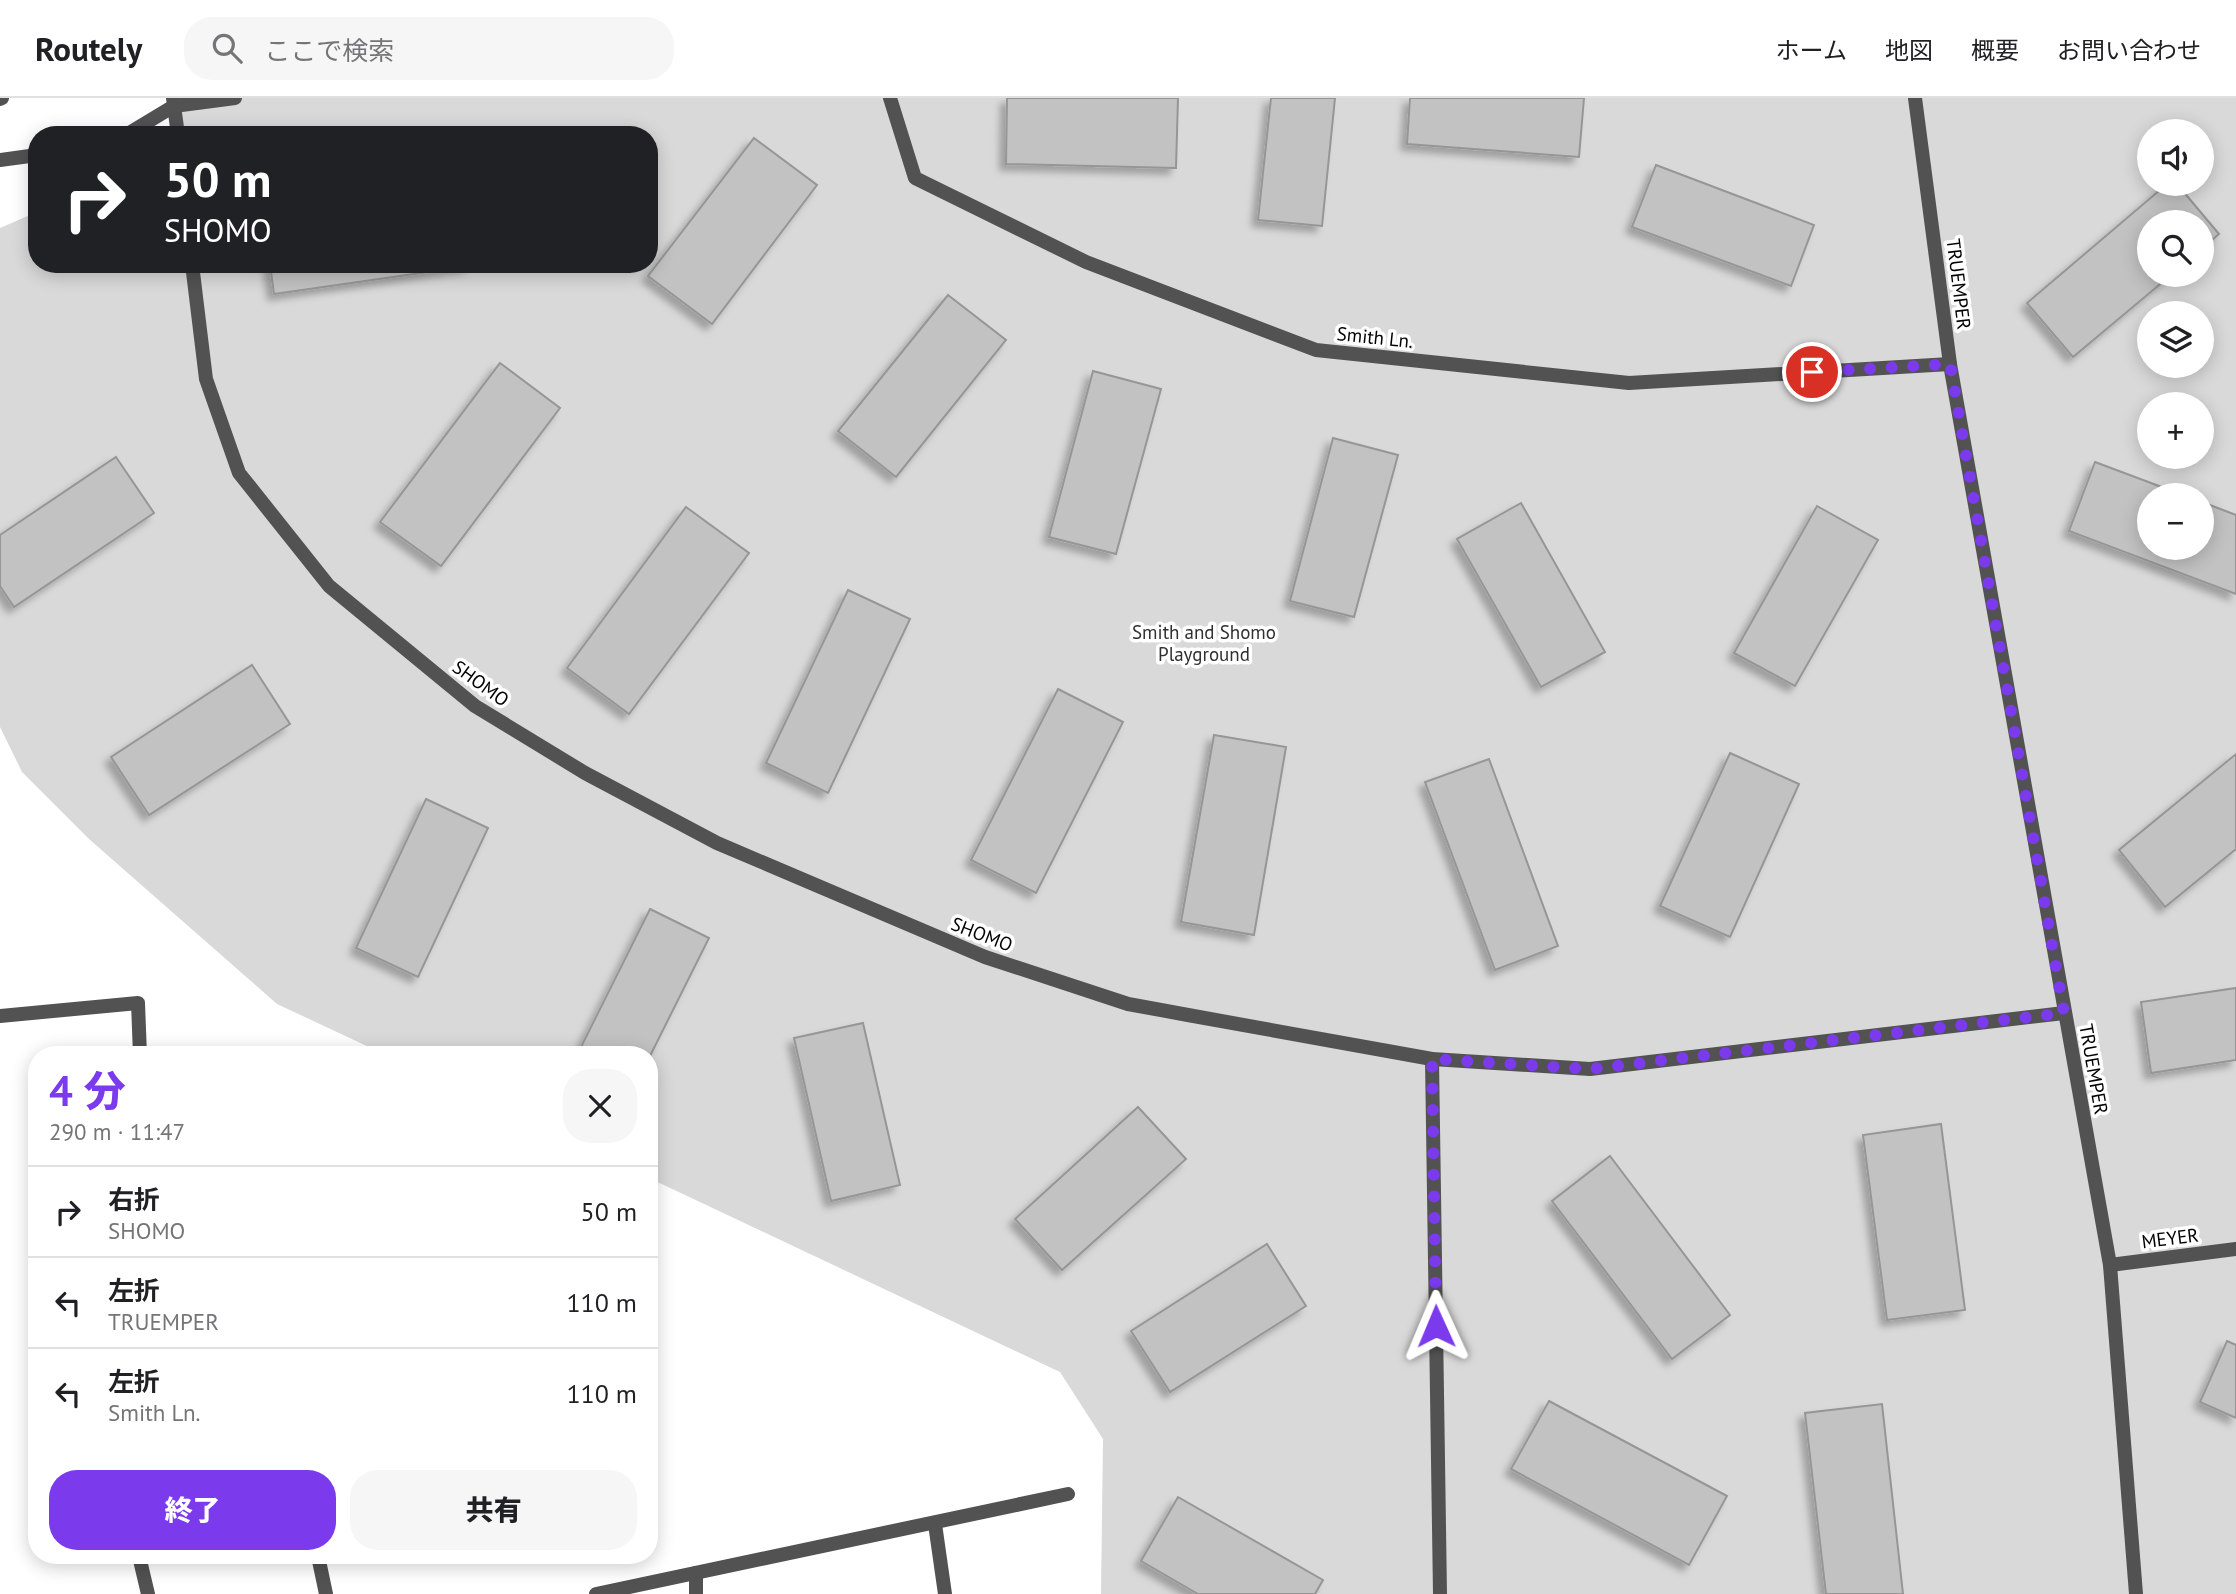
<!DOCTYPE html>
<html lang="ja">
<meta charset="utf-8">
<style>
:root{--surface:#fff;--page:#f6f6f6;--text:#202124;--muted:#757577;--line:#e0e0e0;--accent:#7c3aed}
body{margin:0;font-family:"PT Sans","Noto Sans JP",sans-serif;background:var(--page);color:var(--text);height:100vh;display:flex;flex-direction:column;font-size:26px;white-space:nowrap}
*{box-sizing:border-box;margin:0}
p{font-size:23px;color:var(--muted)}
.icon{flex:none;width:38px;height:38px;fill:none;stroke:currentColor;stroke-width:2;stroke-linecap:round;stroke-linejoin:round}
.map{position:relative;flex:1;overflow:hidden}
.panel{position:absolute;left:28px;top:948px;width:630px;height:518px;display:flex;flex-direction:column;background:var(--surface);border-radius:28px;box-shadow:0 4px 18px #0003}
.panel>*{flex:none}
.banner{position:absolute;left:28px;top:28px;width:630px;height:147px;border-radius:28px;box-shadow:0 4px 18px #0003;background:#202124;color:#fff;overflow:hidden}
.tools{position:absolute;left:2137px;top:21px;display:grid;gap:14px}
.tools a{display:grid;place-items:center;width:77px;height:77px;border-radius:50%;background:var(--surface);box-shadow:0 4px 18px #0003;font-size:35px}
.pin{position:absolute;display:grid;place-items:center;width:60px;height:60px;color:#fff;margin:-30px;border:4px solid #fff;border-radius:50%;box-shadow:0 2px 7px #0007}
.me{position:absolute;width:77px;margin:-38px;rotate:359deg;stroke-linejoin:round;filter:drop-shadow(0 0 5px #0008)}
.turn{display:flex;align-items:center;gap:24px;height:147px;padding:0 21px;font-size:32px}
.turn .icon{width:91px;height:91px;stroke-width:2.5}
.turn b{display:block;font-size:49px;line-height:60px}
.round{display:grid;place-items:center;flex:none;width:74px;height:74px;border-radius:28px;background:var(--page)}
.head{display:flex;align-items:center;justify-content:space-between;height:119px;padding:0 21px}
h1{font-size:42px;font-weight:800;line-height:52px;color:var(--accent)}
.cta{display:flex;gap:14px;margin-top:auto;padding:14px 21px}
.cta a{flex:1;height:80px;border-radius:28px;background:var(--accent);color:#fff;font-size:28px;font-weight:800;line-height:80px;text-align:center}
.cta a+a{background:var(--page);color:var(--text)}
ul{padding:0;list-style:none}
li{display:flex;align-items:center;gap:21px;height:91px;padding:0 21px;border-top:2px solid var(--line)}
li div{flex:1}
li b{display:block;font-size:26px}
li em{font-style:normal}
header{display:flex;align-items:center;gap:42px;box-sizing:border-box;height:98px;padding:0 35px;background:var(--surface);border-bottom:2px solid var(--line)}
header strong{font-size:33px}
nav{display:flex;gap:38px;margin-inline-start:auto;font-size:24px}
.search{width:490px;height:63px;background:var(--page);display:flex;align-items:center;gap:18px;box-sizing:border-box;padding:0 24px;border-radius:28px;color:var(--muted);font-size:26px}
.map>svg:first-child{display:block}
</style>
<header>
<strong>Routely</strong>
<div class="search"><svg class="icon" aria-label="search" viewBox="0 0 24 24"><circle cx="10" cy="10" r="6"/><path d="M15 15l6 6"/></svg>ここで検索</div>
<nav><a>ホーム</a><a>地図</a><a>概要</a><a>お問い合わせ</a></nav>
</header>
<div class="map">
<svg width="2236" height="1496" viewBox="0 0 2236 1496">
<defs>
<filter id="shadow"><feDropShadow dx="-6" dy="6" stdDeviation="3.5" flood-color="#0004"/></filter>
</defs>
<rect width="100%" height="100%" fill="#fff"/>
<path fill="#d9d9d9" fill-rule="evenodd" d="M174 0H2236V1496H1101L1103 1341 1060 1274 649 1080V957H386L277 906 89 741 22 674 0 629V130L37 114V166H649V37H177ZM2149 33H2202V86H2149ZM2149 124H2202V177H2149ZM2149 215H2202V268H2149ZM2149 306H2202V359H2149ZM2149 397H2202V450H2149Z"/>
<g fill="#c2c2c2" stroke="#969696" stroke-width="2" filter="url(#shadow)">
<path d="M1007 0H1178L1176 70 1006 66Z"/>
<path d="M1271 0H1335L1322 128 1258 122Z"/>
<path d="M1410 0H1584L1579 59 1407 46Z"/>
<path d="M754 40 817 87 712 226 648 178Z"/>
<path d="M1656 67 1814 127 1791 188 1632 129Z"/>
<path d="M2167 86H2177L2219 136 2202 151V124H2149V177H2171L2073 259 2027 205Z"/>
<path d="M270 166H470V168L274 196Z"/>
<path d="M948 197 1006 242 896 379 838 333Z"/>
<path d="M500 265 560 310 441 468 380 424Z"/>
<path d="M1093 273 1161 291 1116 456 1049 439Z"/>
<path d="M1333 340 1398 357 1354 519 1290 503Z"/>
<path d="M116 359 154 415 14 509 0 488V437Z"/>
<path d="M2095 364 2183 397H2149V450H2202V404L2236 417V496L2069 433Z"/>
<path d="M1521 405 1605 554 1541 589 1457 441Z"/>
<path d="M1817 408 1878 442 1795 588 1734 555Z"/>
<path d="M686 409 749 455 629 616 567 570Z"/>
<path d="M848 492 910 521 828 695 766 665Z"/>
<path d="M252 567 290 626 149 717 111 659Z"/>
<path d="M1058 591 1123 624 1036 795 971 762Z"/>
<path d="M1214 637 1286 649 1254 837 1181 824Z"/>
<path d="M1730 655 1799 686 1730 839 1660 808Z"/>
<path d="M2236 656V751L2165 809 2119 752Z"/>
<path d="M1489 661 1558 848 1495 872 1425 684Z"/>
<path d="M426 701 488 730 418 879 356 850Z"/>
<path d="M650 811 709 840 649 960V957H582L578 955Z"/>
<path d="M2236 890V962L2151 975 2141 904Z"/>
<path d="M863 925 900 1087 831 1103 794 940Z"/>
<path d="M1138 1009 1186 1061 1062 1172 1015 1121Z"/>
<path d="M1941 1026 1965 1212 1887 1222 1863 1037Z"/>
<path d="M1610 1058 1730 1217 1672 1261 1552 1103Z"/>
<path d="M1267 1146 1306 1208 1170 1294 1131 1233Z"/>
<path d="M2227 1243 2236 1247V1320L2200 1304Z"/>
<path d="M1549 1303 1727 1398 1689 1467 1511 1371Z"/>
<path d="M1882 1306 1903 1496H1826L1805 1315Z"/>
<path d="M1178 1399 1323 1482 1315 1496H1198L1141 1463Z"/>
</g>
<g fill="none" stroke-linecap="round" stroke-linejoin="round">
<g stroke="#525252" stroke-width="14">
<path d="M173 0 178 37"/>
<path d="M890 0 915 80 1086 164 1316 252 1629 285 1950 266"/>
<path d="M1915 0 1950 266 2110 1167 2136 1496"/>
<path d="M0 1 2 0"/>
<path d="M126 37 174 8 235 0"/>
<path d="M0 62 37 57"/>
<path d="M192 166 206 281 239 375 329 488 475 608 585 675 717 745 985 859 1128 906 1188 917 1432 961 1590 971 2064 915"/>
<path d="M0 918 138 905 140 957"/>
<path d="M1432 961 1440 1496"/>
<path d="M2110 1167 2236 1151"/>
<path d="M935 1426 945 1496"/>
<path d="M139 1458 148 1496"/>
</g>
<g stroke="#525252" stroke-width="14">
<path d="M318 1458 326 1496"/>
<path d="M696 1475V1496"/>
<path d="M596 1496 1068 1396"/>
</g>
</g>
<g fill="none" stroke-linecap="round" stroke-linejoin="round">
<path stroke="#7c3aed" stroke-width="12" stroke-dasharray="0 21.6" d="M1436 1228 1432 961 1590 971 2064 915 1950 266 1812 274"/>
</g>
<g text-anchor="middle" stroke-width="7" stroke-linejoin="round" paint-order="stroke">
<g font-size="19" fill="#000" stroke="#fff">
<text transform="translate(1959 186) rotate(83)" y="7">TRUEMPER</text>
<text transform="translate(1375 239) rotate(6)" y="7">Smith Ln.</text>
<text transform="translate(481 585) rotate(36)" y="7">SHOMO</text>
<text transform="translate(982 836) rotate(21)" y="7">SHOMO</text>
<text transform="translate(2094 971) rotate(80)" y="7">TRUEMPER</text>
<text transform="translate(2170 1140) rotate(-7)" y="7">MEYER</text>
</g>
<g font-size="19" fill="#303030" stroke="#fff">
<text x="1204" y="541">Smith and Shomo<tspan x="1204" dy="22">Playground</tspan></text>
</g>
</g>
</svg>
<div class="tools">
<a><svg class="icon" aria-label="sound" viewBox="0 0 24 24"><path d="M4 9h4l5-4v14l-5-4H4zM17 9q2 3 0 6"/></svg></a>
<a><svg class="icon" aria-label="search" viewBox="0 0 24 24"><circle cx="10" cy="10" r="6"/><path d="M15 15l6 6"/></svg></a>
<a><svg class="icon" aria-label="layers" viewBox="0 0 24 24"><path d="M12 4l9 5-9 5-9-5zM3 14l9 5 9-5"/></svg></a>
<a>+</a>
<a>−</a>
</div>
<div class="pin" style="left:1812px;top:274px;background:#d93025"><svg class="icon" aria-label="arrive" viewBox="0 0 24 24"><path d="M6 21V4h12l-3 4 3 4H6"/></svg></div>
<svg class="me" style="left:1436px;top:1228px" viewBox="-20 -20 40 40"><path d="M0-17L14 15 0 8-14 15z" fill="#7c3aed" stroke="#fff" stroke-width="4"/></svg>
<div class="banner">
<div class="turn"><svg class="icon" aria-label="right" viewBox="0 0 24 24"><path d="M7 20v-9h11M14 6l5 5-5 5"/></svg><div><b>50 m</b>SHOMO</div></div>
</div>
<section class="panel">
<div class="head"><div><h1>4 分</h1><p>290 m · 11:47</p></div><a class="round"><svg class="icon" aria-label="close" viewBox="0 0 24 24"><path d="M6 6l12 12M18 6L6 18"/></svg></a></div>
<ul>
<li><svg class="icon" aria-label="right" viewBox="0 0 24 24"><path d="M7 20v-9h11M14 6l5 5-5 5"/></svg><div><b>右折</b><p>SHOMO</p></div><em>50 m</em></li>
<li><svg class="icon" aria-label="left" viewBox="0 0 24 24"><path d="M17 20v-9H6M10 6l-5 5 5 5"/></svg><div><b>左折</b><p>TRUEMPER</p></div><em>110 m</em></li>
<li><svg class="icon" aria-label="left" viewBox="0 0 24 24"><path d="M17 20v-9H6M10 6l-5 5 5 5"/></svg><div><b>左折</b><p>Smith Ln.</p></div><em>110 m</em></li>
</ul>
<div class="cta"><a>終了</a><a>共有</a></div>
</section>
</div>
